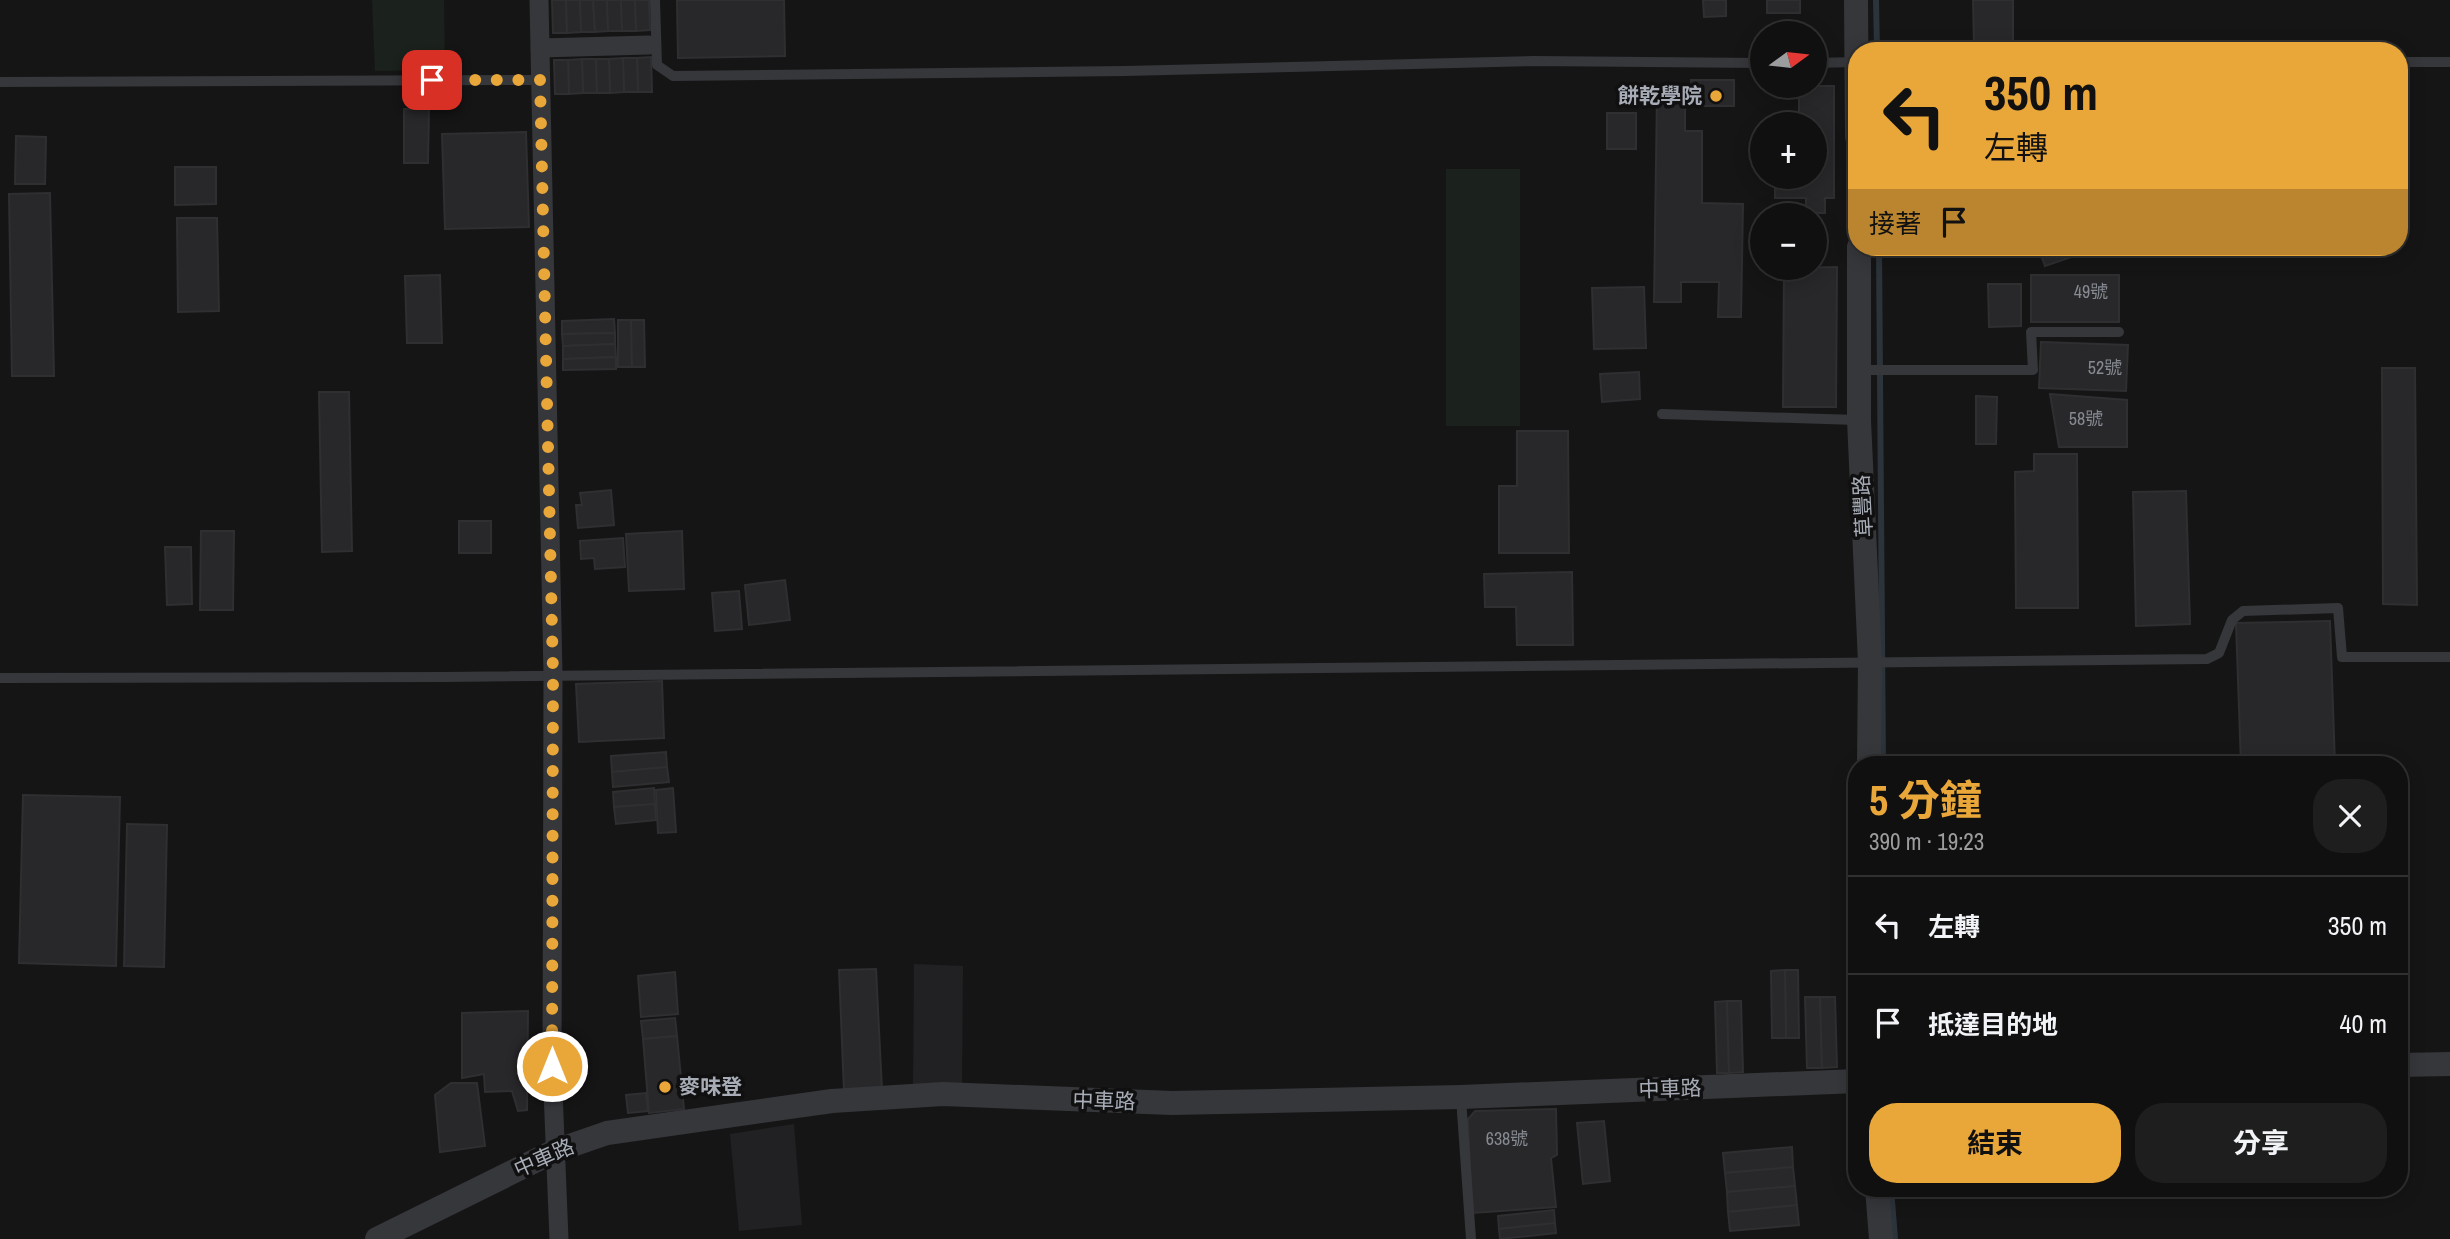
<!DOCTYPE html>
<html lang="zh-TW">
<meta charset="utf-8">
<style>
:root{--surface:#101010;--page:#1e1e1e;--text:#f1f3f6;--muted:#9c9d9f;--line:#303030;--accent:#e9a73a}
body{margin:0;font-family:"Archivo Narrow","Noto Sans TC",sans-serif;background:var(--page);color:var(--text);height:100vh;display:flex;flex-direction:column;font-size:26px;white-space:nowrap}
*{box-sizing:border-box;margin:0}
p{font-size:23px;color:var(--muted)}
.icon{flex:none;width:38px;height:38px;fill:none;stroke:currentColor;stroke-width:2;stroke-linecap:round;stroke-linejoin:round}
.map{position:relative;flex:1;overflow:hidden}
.details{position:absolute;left:1848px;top:756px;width:560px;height:441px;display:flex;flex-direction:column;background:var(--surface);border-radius:28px;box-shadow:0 4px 18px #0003,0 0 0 2px var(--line)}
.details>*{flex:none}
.top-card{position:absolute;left:1848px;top:42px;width:560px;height:214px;border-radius:28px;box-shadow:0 4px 18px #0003,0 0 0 2px var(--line);background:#e9a73a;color:#111;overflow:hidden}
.needle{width:46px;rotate:75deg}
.fabs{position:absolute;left:1750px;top:21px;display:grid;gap:14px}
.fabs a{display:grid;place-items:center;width:77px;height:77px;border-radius:50%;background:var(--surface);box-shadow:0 4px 18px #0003,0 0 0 2px var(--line);font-size:35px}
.pin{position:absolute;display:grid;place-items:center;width:60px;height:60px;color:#fff;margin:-30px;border-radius:14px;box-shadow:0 4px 10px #0006}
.me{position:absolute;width:77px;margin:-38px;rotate:0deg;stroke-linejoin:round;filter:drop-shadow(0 0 5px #0008)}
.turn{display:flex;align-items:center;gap:24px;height:147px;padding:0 21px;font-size:32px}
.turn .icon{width:91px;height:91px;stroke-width:2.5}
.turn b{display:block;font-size:49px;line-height:60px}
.then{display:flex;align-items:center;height:66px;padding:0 21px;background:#0003;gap:14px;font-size:26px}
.round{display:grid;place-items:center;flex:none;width:74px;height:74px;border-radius:28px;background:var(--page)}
.summary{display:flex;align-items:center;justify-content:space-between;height:119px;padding:0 21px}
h1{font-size:42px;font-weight:700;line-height:52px;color:var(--accent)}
.cta{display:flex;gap:14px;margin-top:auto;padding:14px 21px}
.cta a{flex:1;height:80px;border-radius:28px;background:var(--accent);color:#111;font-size:28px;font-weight:700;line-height:80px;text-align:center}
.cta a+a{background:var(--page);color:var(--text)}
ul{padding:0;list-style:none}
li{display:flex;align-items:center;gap:21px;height:98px;padding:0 21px;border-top:2px solid var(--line)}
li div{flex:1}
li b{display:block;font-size:26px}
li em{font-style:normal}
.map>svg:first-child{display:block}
</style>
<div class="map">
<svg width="2450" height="1239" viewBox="0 0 2450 1239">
<rect width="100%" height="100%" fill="#151516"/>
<g fill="#212123">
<path d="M914 964 963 966 962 1085 913 1089Z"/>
<path d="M794 1124 802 1225 739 1231 730 1134Z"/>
</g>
<g fill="#1b211c">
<path d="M372 0H444L445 70 375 71Z"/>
<rect x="1446" y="169" width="74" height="257"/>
</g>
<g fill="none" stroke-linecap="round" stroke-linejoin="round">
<g stroke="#2b343a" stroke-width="6">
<path d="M1876 0 1877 51"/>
<path d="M1879 247 1883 765"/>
<path d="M1891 1188 1895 1239"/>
</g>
</g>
<g fill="#28282a" stroke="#2f2f32" stroke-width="2">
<path d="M552 0H566L567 33H553Z"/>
<path d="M566 0H580L581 32 567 33Z"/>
<path d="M580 0H593L595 32H581Z"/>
<path d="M593 0H607L608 31 595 32Z"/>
<path d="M607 0H621L622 31H608Z"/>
<path d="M621 0H635L636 31H622Z"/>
<path d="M635 0H649L650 30 636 31Z"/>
<path d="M677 0H784L785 56 678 58Z"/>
<path d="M1703 0H1726V16L1704 17Z"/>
<rect x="1767" y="0" width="33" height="13"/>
<path d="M1973 0H2013V46H1974Z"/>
<path d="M651 57 652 92H638L637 58Z"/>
<path d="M623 58H637L638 92H624Z"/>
<path d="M623 58 624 92 610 93 609 59Z"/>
<path d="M582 59H596L597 93H583Z"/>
<path d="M582 59 583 93 569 94 568 60Z"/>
<path d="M596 59H609L610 93H597Z"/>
<path d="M554 60H568L569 94H555Z"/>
<path d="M1691 80H1734V106H1692Z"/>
<path d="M1799 86H1834V198H1825V213H1806V198H1775V177H1815V124H1775V115L1799 116Z"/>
<path d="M1657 93 1685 94V131H1702V203L1743 204 1741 317H1718L1719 282H1681V302H1654Z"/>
<path d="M404 109H429L428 163H404Z"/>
<rect x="1607" y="113" width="29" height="36"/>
<path d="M526 132 529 227 445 229 442 134Z"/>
<path d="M16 136 46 137 45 184H15Z"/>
<path d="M175 167H216V204L175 205Z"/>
<path d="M50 193 54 376H12L9 194Z"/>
<path d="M177 218H217L219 311 178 312Z"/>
<path d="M2038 247H2082L2083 253 2045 266Z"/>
<path d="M1837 267 1836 407H1783L1784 268Z"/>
<path d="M440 275 442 343H407L405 276Z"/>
<rect x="2031" y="275" width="88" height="47"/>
<path d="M1988 284H2021V326L1989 327Z"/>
<path d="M1644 287 1646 348 1594 349 1592 288Z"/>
<path d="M614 319 615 333 562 334V321Z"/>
<path d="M618 320H631L632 367H618Z"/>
<path d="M631 320H644L645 367H632Z"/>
<path d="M615 333V344L563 346 562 334Z"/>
<path d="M2041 342 2128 345 2126 391 2039 388Z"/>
<path d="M615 344 616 357 563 359V346Z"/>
<path d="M616 357V369L563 370V359Z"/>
<path d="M2382 368H2415L2417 605 2383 604Z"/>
<path d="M1639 372 1640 399 1602 402 1600 374Z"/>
<path d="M319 392H349L352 551 322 552Z"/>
<path d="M2050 394 2127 400V447H2059Z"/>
<path d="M1976 396 1997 397 1996 444H1976Z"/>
<path d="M1517 431H1568L1569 553H1499V486H1517Z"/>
<path d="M2034 454H2077L2078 608H2016L2015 472 2034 471Z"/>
<path d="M611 490 614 525 578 528 576 505H582L580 493Z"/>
<path d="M2186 491 2190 624 2136 626 2133 492Z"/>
<rect x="459" y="521" width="32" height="32"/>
<path d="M201 531H234L233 610H200Z"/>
<path d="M682 531 684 589 629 591 626 534Z"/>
<path d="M623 538 625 567 595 569 594 558 581 559 580 541Z"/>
<path d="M165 547H191L192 604 167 605Z"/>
<path d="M1572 572 1573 645H1517L1516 607H1485L1484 574Z"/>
<path d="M785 580 790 620 749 625 745 585Z"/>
<path d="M739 591 742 629 715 631 712 593Z"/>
<path d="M2330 621 2335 765H2241L2236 623Z"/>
<path d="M662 681 664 738 579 742 576 684Z"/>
<path d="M666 752 667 767 612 772 611 756Z"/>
<path d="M667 767 669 782 613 787 612 772Z"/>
<path d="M654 788 655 804 614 807 613 792Z"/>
<path d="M673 788 676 832 658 833 656 790Z"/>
<path d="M23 795 120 797 116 966 19 963Z"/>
<path d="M655 804 656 820 616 824 614 807Z"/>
<path d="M127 824 167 825 164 967 124 966Z"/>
<path d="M876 969 882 1090 844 1091 839 970Z"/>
<path d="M1785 970H1798L1799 1038H1786Z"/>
<path d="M1785 970 1786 1038H1772L1771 971Z"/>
<path d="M675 972 678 1014 641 1017 638 976Z"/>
<path d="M1805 997H1820L1822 1068H1807Z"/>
<path d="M1820 997H1835L1837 1067 1822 1068Z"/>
<path d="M1727 1001 1729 1073H1717L1715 1002Z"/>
<path d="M1727 1001H1741L1743 1072 1729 1073Z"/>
<path d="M528 1011 527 1110 518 1111 512 1091 485 1092 484 1074 462 1078V1013Z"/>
<path d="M675 1018 677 1036 643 1039 641 1021Z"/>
<path d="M677 1036 684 1109 649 1113 643 1039Z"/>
<path d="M451 1083H477L485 1146 440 1152 435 1095Z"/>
<path d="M646 1093 648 1111 628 1113 626 1095Z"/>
<path d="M1556 1109 1557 1155 1551 1158 1556 1207 1472 1213 1468 1119 1475 1111Z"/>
<path d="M1604 1121 1610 1181 1583 1184 1577 1123Z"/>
<path d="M1792 1147 1793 1167 1725 1173 1723 1153Z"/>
<path d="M1793 1167 1795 1186 1727 1192 1725 1173Z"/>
<path d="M1795 1186 1797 1205 1728 1212 1727 1192Z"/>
<path d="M1797 1205 1799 1225 1730 1231 1728 1212Z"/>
<path d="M1554 1210 1555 1223 1499 1229 1498 1216Z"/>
<path d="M1555 1223 1556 1233 1500 1239 1499 1229Z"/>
</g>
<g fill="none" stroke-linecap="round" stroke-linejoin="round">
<g stroke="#36373b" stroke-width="10">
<path d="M655 0 657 65 673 76 1125 71 1533 61 1762 63"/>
<path d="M2399 62H2450"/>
<path d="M1815 63 1856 62"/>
<path d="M0 82 540 80"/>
<path d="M1861 370H2033L2031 332H2119"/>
<path d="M1662 414 1857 420"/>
<path d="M0 678 445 677 2207 659 2219 653 2232 620 2243 611 2338 608 2342 657H2450"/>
<path d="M1461 1098 1471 1239"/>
</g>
<g stroke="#36373b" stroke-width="19">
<path d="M539 0 553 675 552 1066 559 1239"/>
<path d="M540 48 649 45"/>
</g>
<g stroke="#36373b" stroke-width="24">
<path d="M1856 0 1857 137"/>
<path d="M1859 247V420L1870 662 1869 765"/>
<path d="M2399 1065 2450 1064"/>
<path d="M1877 1188 1881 1239"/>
<path d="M377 1239 555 1151 607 1133 832 1101 943 1094 1172 1103 1461 1097 1857 1081"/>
</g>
</g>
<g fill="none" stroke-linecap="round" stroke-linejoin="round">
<path stroke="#e9a73a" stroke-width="12" stroke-dasharray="0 21.6" d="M432 80H540L553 675 552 1066"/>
</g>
<g fill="#e9a73a" stroke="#101011" stroke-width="2.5">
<circle cx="1716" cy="96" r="7"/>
<circle cx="665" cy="1087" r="7"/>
</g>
<g text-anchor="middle" stroke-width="7" stroke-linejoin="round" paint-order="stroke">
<g font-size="18" fill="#868a92">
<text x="2091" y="298">49號</text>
<text x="2105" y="374">52號</text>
<text x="2086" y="425">58號</text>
<text x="1507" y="1145">638號</text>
</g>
<g font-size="21" font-weight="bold" fill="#a7acb6" stroke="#101011" text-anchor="end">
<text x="1702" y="103">餅乾學院</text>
<text x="679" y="1094" text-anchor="start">麥味登</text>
</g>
<g font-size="21" fill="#a7acb6" stroke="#101011">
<text transform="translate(1863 506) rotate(-93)" y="7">草豐路</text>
<text transform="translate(1670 1089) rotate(-2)" y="7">中車路</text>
<text transform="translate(1104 1101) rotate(2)" y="7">中車路</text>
<text transform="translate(544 1158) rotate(-24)" y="7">中車路</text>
</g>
</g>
</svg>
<div class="fabs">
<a><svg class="needle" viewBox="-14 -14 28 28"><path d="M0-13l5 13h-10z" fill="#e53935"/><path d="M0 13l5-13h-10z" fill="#9c9d9f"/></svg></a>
<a>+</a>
<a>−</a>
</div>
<div class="pin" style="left:432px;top:80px;background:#d93025"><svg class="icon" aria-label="arrive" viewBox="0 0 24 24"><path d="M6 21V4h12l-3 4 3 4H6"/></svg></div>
<svg class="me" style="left:552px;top:1066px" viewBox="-20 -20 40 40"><circle r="17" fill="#e9a73a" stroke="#fff" stroke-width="3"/><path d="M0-11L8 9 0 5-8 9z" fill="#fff"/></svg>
<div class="top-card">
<div class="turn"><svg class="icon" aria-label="left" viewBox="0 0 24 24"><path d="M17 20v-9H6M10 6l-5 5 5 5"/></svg><div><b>350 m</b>左轉</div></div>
<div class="then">接著<svg class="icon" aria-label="arrive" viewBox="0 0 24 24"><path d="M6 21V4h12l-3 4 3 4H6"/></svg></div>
</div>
<section class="details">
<div class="summary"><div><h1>5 分鐘</h1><p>390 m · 19:23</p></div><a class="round"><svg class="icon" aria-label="close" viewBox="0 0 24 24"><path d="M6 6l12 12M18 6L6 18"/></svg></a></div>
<ul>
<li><svg class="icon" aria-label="left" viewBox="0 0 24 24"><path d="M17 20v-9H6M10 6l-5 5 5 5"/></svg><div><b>左轉</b></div><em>350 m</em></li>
<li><svg class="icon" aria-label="arrive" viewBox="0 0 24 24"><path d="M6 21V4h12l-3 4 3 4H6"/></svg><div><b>抵達目的地</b></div><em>40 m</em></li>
</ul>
<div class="cta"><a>結束</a><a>分享</a></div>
</section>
</div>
